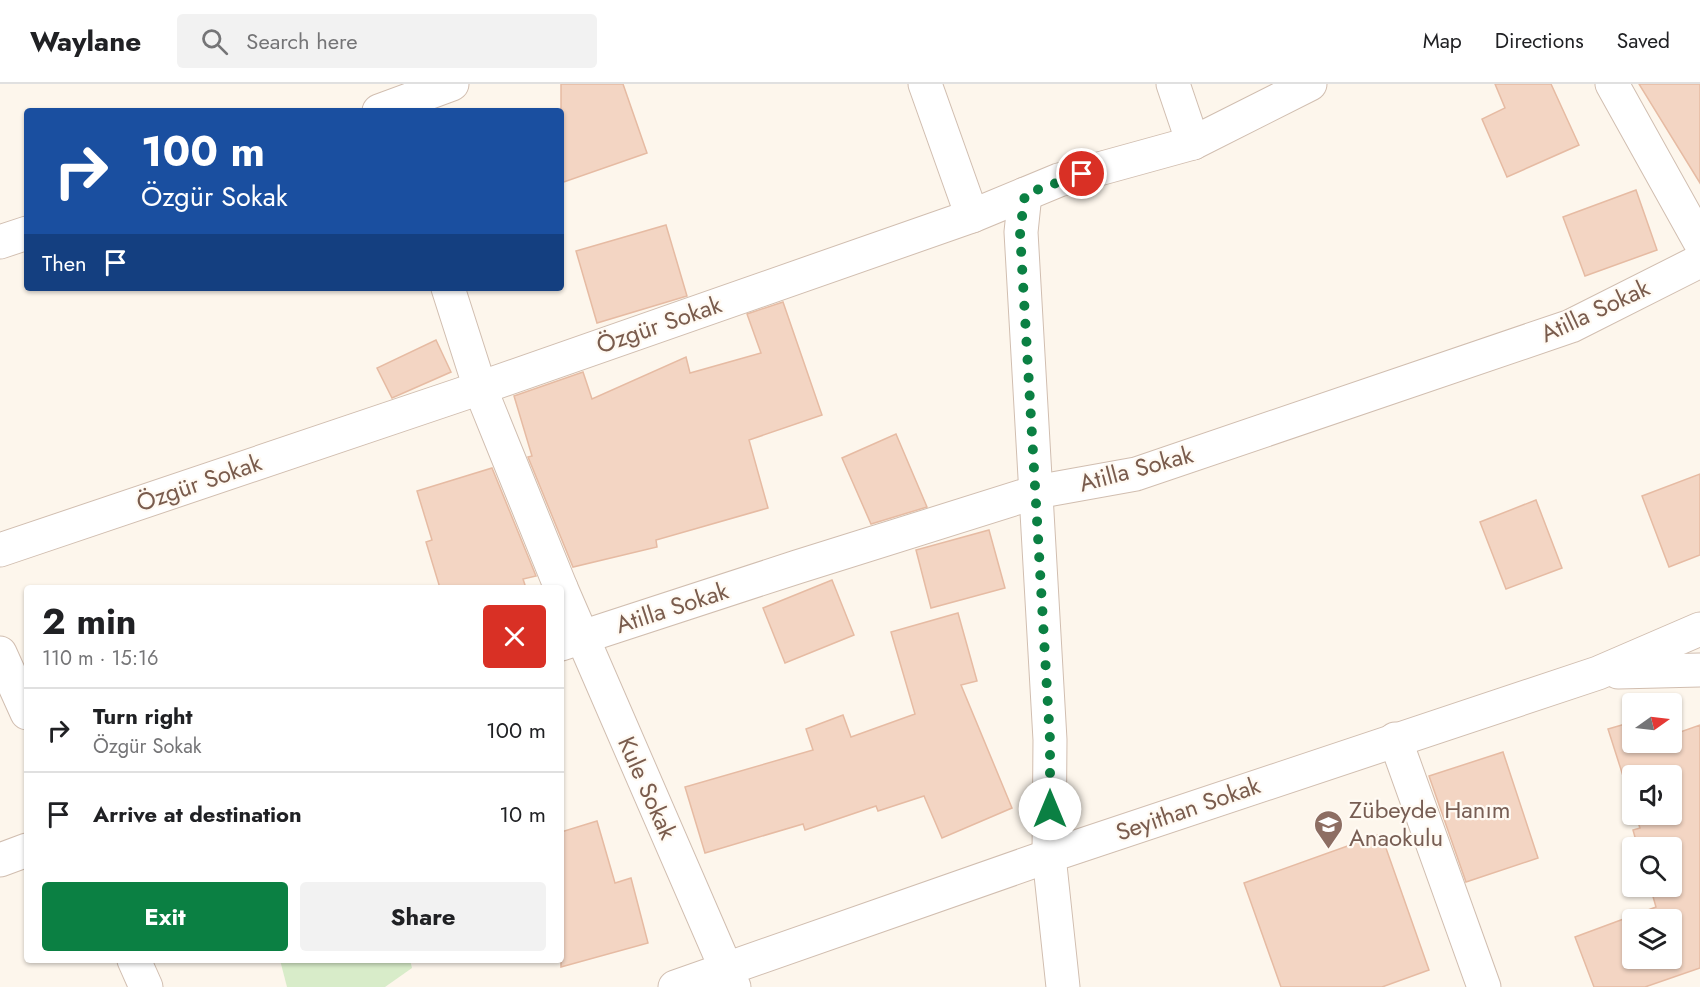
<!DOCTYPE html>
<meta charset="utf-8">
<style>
:root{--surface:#fff;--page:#f2f2f2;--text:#202124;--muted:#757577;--line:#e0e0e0;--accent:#0b8043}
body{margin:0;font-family:Jost,sans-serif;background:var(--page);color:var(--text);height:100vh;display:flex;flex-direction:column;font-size:22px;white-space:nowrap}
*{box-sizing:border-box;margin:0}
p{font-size:20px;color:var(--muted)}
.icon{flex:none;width:33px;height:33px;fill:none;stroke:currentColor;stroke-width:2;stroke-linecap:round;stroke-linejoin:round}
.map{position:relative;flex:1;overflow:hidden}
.details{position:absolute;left:24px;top:501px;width:540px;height:378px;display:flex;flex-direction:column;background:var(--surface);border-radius:6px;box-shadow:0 2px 4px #0004}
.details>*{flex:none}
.top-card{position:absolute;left:24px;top:24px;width:540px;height:183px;border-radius:6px;box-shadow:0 2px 4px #0004;background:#1a4fa0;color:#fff;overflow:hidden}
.needle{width:39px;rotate:76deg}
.tools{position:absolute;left:1622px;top:609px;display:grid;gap:12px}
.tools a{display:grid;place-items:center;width:60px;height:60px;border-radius:6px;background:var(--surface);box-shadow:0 2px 4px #0004;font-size:30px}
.pin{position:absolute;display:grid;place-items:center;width:51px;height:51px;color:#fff;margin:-26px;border:3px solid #fff;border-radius:50%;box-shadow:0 2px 6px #0007}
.me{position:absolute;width:66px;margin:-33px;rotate:0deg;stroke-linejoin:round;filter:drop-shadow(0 0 4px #0008)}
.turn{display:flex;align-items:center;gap:21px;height:126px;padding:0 18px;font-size:27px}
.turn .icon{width:78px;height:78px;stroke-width:2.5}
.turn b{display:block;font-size:42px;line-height:51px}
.then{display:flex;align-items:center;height:57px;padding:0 18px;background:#0003;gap:12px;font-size:22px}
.round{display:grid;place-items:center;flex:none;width:63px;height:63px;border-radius:6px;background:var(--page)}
.overview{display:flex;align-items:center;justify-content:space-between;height:102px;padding:0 18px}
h1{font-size:36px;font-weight:700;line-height:45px}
.primary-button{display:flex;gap:12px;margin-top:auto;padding:12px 18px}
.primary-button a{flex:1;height:69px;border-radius:6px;background:var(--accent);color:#fff;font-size:24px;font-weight:700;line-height:69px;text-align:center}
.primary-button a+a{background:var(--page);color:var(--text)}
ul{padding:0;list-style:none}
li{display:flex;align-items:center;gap:18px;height:84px;padding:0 18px;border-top:2px solid var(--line)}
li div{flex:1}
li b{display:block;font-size:22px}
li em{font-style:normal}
header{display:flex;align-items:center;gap:36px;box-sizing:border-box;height:84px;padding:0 30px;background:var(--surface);border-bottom:2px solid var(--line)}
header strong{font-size:28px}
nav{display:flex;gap:33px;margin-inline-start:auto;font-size:21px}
.search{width:420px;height:54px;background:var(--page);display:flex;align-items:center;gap:15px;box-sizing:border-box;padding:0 21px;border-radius:6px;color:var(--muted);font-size:22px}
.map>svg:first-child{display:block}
</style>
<header>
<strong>Waylane</strong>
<div class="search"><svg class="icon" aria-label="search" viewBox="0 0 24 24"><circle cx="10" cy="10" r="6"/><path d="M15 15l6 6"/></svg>Search here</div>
<nav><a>Map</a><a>Directions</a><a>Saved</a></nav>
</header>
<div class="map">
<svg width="1700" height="903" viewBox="0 0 1700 903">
<rect width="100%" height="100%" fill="#fdf6ec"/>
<path fill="#d8ecc9" d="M280 876H410L412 884 385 903H287Z"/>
<g fill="#f3d5c3" stroke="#e6bba3" stroke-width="1.5" fill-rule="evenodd">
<path d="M561 0H623L647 69 561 99Z"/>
<path d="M1495 0H1551L1579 61 1507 93 1482 35 1505 24Z"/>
<path d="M1639 0H1700V99Z"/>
<path d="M1636 106 1657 166 1585 192 1563 133Z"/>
<path d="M666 141 687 212 597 239 576 167Z"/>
<path d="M783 218 822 331 749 356 768 424 656 456 657 463 573 483 528 373 532 372 514 312 583 288 592 315 686 273 690 289 761 269 747 230Z"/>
<path d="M436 256 451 288 392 314 377 284Z"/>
<path d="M896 350 927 423 871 440 842 374Z"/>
<path d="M492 384 536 492 523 495 526 504H440L426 458 432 456 417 407Z"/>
<path d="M1700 390V471L1669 483 1642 412Z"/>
<path d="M1536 416 1562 484 1506 505 1480 438Z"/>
<path d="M989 446 1005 504 931 524 916 466Z"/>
<path d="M832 496 854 551 785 579 763 524Z"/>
<path d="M958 529 977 597 961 601 1012 724 942 754 924 712 878 727 876 722 805 746 803 740 705 769 685 703 813 666 806 645 843 631 851 653 915 630 891 548Z"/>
<path d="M1632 638V658H1671V647L1672 651 1700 641V884L1645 903H1594L1575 853 1656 823 1650 802H1671V764H1638L1633 746 1640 744 1635 730H1671V692H1632V720L1608 645ZM1632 836H1671V874H1632Z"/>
<path d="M1503 668 1538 774 1466 798 1429 692Z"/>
<path d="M597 737 615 799 631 794 648 859 561 883V748Z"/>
<path d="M1381 750 1429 886 1382 903H1281L1244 799Z"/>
</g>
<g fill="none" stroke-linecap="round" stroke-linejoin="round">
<defs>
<g id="minor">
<path d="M925 0 972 132"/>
<path d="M1173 0 1193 59"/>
<path d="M1612 0 1700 158"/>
<path d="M379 27 452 0"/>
<path d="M1025 110 1021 148 1050 656 1049 772 1063 903"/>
<path d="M0 158 27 149"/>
<path d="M448 204 480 304 561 504"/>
<path d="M0 466 480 304 972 132 1059 96 1193 59 1310 0"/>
<path d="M561 504 734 903"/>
<path d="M561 560 797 483 1036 408 1136 390 1571 242 1700 177"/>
<path d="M0 569 27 629"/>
<path d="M1618 588 1700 586"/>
<path d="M1395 655 1484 903"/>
<path d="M0 776 27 766"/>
<path d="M134 876 146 903"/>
<path d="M675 903 1049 772 1598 589 1700 545"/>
</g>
</defs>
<use href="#minor" stroke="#d1beb0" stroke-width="35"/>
<use href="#minor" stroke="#fff" stroke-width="33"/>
</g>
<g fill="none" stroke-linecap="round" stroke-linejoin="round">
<path stroke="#0b8043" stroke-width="10" stroke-dasharray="0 18" d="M1050 725V656L1020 148 1025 110 1082 90"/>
</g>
<defs>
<symbol id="school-pin" viewBox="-11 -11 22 30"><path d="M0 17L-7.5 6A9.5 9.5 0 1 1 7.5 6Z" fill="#8d6e63" stroke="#fffaf3"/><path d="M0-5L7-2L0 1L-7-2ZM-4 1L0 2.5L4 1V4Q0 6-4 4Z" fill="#fff"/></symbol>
</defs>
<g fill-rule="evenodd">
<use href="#school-pin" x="1312" y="724" width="33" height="45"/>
</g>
<g text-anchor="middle" stroke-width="4.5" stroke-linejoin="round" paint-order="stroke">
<g font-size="24" fill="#7a5c4d" stroke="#fffaf3">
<text transform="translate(1595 227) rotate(-25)" y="8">Atilla Sokak</text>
<text transform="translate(659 241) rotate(-19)" y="8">Özgür Sokak</text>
<text transform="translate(1136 385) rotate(-15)" y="8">Atilla Sokak</text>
<text transform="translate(199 399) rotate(-19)" y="8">Özgür Sokak</text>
<text transform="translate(672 524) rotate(-18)" y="8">Atilla Sokak</text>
<text transform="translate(647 704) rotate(66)" y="8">Kule Sokak</text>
<text transform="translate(1188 725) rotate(-19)" y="8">Seyithan Sokak</text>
</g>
<g font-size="24" fill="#785e54" stroke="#fffaf3" text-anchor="start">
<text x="1349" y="734">Zübeyde Hanım<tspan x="1349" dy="28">Anaokulu</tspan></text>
</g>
</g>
</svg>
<div class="tools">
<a><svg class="needle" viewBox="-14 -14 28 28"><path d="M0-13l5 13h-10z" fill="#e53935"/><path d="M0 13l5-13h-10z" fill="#757577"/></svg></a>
<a><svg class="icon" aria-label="sound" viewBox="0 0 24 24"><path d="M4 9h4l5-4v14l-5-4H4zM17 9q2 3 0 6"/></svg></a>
<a><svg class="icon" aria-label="search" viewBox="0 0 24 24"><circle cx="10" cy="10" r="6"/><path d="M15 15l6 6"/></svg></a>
<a><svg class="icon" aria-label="layers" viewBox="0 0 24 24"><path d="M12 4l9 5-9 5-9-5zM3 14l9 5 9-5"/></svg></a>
</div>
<div class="pin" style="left:1082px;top:90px;background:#d93025"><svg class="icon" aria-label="arrive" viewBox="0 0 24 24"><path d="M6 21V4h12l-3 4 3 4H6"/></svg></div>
<svg class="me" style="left:1050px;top:725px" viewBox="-20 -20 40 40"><circle r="19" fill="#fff"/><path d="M0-13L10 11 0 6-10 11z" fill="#0b8043"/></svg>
<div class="top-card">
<div class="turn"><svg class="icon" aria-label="right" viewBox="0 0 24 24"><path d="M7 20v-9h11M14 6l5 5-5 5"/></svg><div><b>100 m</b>Özgür Sokak</div></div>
<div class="then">Then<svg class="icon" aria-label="arrive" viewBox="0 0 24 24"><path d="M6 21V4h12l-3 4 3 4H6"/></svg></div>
</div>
<section class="details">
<div class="overview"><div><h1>2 min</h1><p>110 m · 15:16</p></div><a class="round" style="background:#d93025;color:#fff"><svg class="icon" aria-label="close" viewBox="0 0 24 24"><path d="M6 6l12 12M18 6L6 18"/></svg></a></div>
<ul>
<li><svg class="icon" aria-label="right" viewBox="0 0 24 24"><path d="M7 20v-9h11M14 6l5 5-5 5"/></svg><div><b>Turn right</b><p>Özgür Sokak</p></div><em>100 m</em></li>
<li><svg class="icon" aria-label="arrive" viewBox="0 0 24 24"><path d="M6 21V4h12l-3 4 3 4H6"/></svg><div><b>Arrive at destination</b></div><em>10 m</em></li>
</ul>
<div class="primary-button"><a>Exit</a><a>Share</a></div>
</section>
</div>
